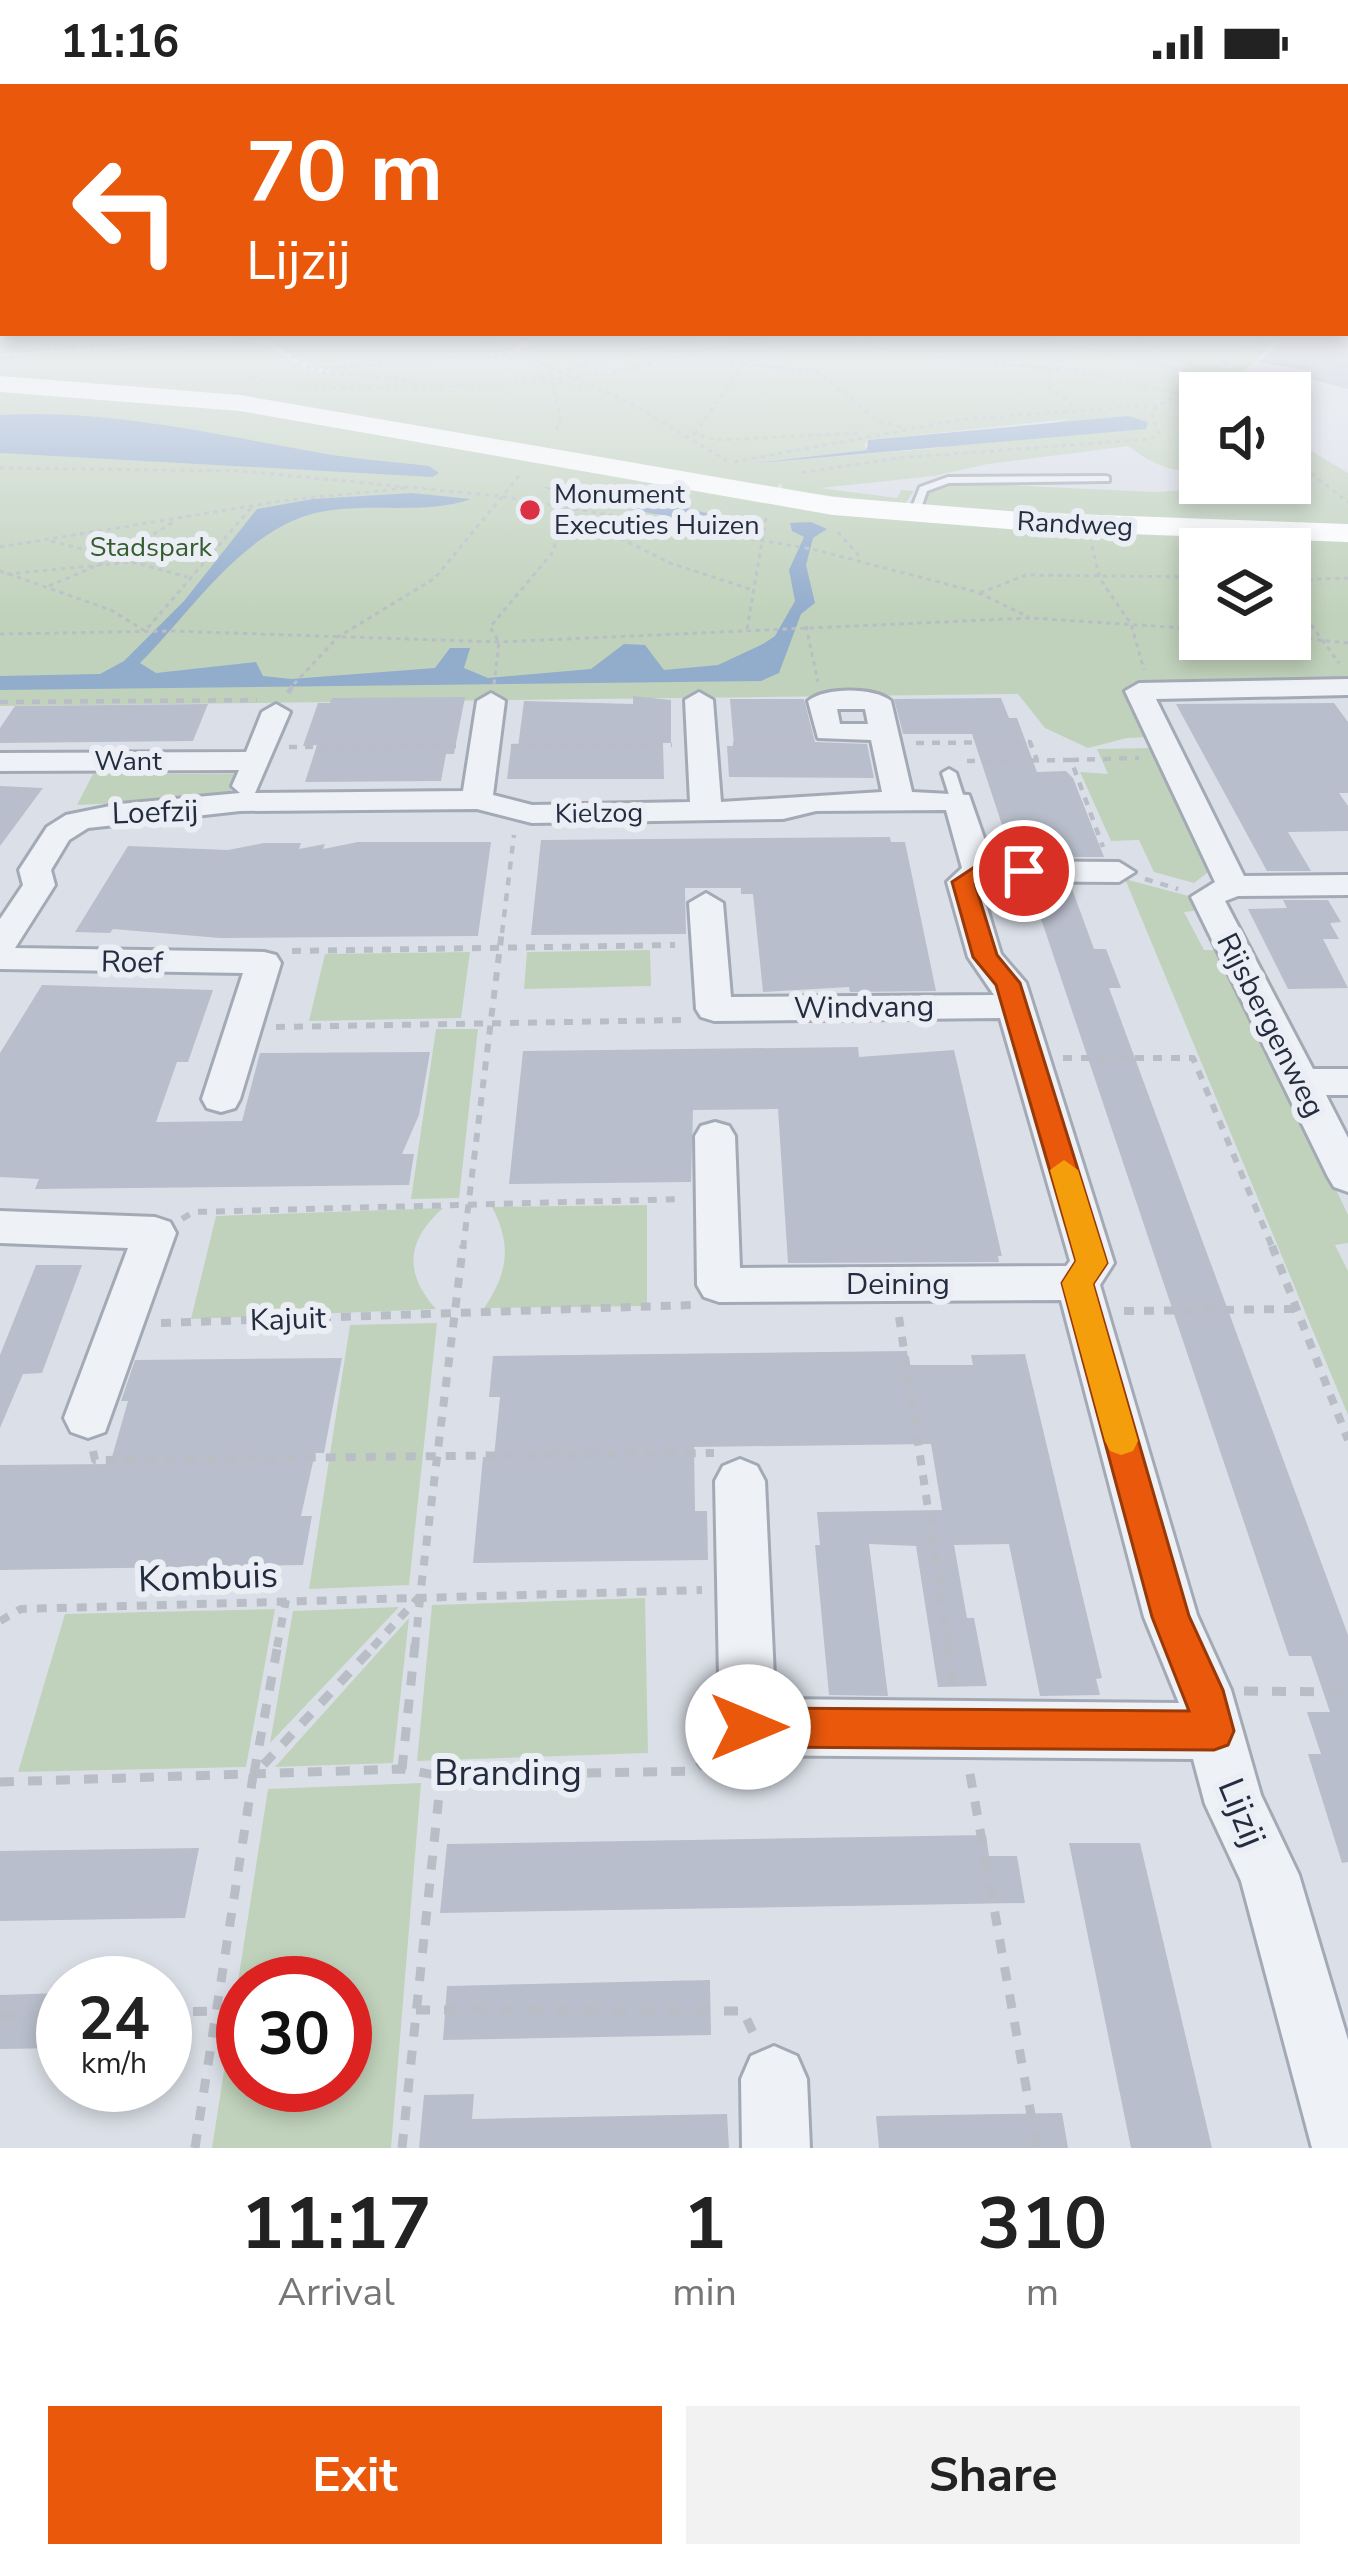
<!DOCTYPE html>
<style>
:root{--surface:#fff;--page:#f2f2f2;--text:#222;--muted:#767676;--accent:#ea580c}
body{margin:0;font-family:"Nunito Sans",sans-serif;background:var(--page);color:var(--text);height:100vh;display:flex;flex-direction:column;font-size:45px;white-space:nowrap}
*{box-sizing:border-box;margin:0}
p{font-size:39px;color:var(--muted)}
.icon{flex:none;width:66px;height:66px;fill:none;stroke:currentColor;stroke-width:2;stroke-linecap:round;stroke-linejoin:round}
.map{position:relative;height:2064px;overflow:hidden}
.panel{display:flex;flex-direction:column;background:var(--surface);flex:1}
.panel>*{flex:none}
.banner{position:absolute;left:0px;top:0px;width:1350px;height:252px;box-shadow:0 6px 18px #0003;background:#ea580c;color:#fff;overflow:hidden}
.controls{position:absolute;left:1179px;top:288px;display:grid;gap:24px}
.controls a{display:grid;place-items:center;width:132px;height:132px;border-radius:0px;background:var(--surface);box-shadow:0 6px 18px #0003;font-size:60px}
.speed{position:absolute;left:36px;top:1872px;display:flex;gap:24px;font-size:60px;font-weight:700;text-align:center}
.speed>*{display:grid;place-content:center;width:156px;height:156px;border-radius:50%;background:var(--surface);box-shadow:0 6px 18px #0003;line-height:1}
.speed small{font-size:30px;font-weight:400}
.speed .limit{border:18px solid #d22;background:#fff;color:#111}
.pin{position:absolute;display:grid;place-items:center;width:102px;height:102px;color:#fff;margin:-51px;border:6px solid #fff;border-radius:50%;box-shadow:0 3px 12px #0007}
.me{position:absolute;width:132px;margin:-66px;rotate:90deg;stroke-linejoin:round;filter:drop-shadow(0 0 9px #0008)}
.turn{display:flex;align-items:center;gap:42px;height:252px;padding:0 48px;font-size:54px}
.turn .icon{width:156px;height:156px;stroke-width:2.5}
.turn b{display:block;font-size:84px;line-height:102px}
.eta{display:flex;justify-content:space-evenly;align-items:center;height:204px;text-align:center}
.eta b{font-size:72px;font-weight:700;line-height:84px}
.cta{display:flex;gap:24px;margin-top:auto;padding:24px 48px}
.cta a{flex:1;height:138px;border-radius:0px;background:var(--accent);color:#fff;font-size:48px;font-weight:700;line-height:138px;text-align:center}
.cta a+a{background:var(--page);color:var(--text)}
.status{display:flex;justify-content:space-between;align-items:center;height:84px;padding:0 60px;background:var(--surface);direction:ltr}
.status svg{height:33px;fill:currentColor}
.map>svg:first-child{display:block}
</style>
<div class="status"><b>11:16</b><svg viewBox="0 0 49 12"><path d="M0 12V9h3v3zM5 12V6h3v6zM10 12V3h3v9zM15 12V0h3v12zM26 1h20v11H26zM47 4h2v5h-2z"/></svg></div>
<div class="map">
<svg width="1348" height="2064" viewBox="0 0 1348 2064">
<rect width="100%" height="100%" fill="#dbe0e8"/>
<g fill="#c0d2bb" fill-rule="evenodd">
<path d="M0 244 3 249H517L520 261 509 268 424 278 518 269 529 262 527 249H1286L1243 288 1237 301 1250 309H1200V387C1171 389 1150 379 1128 362L988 380 934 392 820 404 897 414 901 406 914 407 904 421 784 406 780 399 777 405 297 326 0 299V272L245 256C278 258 294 287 328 289L329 284H312L265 254 0 269ZM1070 335 938 364 748 380 868 366 864 361 868 356Z"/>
<path d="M0 305 151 312 779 416 1348 453V600L1129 602 1124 605 1149 653 1127 654 1088 664 1045 644 1018 610 0 622ZM1200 465H1290V555H1200Z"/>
<path d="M1290 354 1348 389V444L929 424 923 417 927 408 959 399 1155 408 1290 399Z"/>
<path d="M1155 664 1209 779 1207 789 1194 799 1154 788 1139 756 1111 757 1080 688 1108 690 1097 665Z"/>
<path d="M93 690H236L228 714 77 721Z"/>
<path d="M1125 795 1196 814 1202 826 1184 828 1204 866H1224L1348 1131V1159L1335 1161 1348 1187V1331Z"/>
<path d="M650 866 651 902 524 905 527 868Z"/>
<path d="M470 868 461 934 309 937 325 870Z"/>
<path d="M436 945H478L459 1114 411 1115Z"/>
<path d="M647 1121V1222L484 1224C508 1189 512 1161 492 1123Z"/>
<path d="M443 1124C407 1156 403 1188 436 1225L191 1235 216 1132Z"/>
<path d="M437 1239 409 1501 309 1505 350 1241Z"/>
<path d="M645 1514 648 1669 417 1677 432 1521Z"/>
<path d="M399 1523 270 1659 293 1527Z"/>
<path d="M275 1525 246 1683 18 1688 65 1530Z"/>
<path d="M409 1534 393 1679 275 1683Z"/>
<path d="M421 1699 391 2064H212L268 1705ZM243 1899H345V2001H243Z"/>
</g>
<g fill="#92accc">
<path d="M0 331C105 325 208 349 310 367 350 375 389 377 429 382L439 389 432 393 0 369Z"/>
<path d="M1128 332 1148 338 1146 345 748 380 867 366 868 356Z"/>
<path d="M543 403 658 417 731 435C705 447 576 412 543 403Z"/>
<path d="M412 409 471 415C421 433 357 415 305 432 237 455 188 531 140 579L156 589 256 578 263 592 291 595 435 584 450 564H470L464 584 488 594 591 585 624 560 645 561 664 586 718 581 763 560 775 552 795 517 789 486 804 453 792 447 790 439 811 438 827 445 813 454 806 481 815 519 801 530 779 589 761 597 0 606V592L100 590 124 577 184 517 257 425 313 415Z"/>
</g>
<g fill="#b8becb">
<path d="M1290 249 1348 253V305L1299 292 1311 287 1259 278Z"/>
<path d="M633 612 671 616V659H663L664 695H507L511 663H518L524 617 633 620Z"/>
<path d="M465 613 454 670H446L441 697 305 698 317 661 303 662 318 619H330L332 614Z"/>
<path d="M1001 614 1009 634H1017L1037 688 1066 687 1073 694 1104 773H1020L1011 768 972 650H903L894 615Z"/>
<path d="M730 615H804L815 658 867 660 874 694 729 693 727 662H734Z"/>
<path d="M1334 619 1348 638V709H1339L1348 722V747L1288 748 1311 787H1267L1176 620Z"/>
<path d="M208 620 193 657 0 659V644L15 622Z"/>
<path d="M0 702 43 704 0 762Z"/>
<path d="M890 753 891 758H905L936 907 850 908 849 903 763 908 753 810H741V804H685L686 850 531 851 541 756Z"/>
<path d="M358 758H491L478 852 220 854 113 845 110 849 75 848 128 762 228 766 264 759H301L299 765 325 760 323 765Z"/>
<path d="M1030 802H1071L1094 865H1106L1121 904H1109L1348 1551V1778L1342 1779 1308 1670H1321L1307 1628H1330L1311 1572H1289Z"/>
<path d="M1283 816H1328L1341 838 1330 839 1339 855H1323L1348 904 1288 905 1248 825 1287 824Z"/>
<path d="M42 901 213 906 188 978H177L156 1038 242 1037 260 969 430 968 419 1031 402 1070H414L409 1101 35 1105 39 1095 0 1093V969Z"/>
<path d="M858 963 859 973 954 966 1002 1172H998L999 1178 788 1179 778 1025 693 1026 691 1098 509 1100 523 967Z"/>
<path d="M36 1181H82L42 1289 23 1290 0 1344V1271Z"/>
<path d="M907 1267 909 1281H973L971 1271 1025 1270 1102 1594 1096 1595 1100 1611 1040 1612 1009 1460 954 1461 967 1534H974L987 1602 938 1603 916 1462 869 1460 888 1612 829 1611 815 1461H820L817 1428 942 1426 931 1360 694 1363 695 1427H707L708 1476 473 1479 483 1373H494L500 1313H489L493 1272Z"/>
<path d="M342 1274 324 1369H315L301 1432H312L303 1481 0 1486V1381L110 1380 128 1317H121L135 1276Z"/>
<path d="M986 1751 989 1772H1017L1025 1819 440 1829 447 1760Z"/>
<path d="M1069 1759H1140L1212 2064H1131Z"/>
<path d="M199 1764 185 1834 0 1837V1767Z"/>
<path d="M710 1896 711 1951 443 1956 447 1902Z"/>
<path d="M63 1909V1964L0 1965V1911Z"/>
<path d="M474 2010 472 2035 727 2030 729 2064H419L424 2011Z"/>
<path d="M1062 2029 1068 2064H879L876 2032Z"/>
</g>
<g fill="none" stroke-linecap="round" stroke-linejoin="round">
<defs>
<g id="lane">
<path d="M1106 392 1109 393V397L949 399 927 407 919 430 910 428 920 403 948 393Z"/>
<path d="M949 685 956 689 965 717 963 720H953L951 717 942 689Z"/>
</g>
<g id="street">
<path d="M1348 595V611L1156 615 1244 792 1348 791V811L1238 812 1225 817 1313 985H1348V1011H1326L1348 1054V1108L1334 1103 1328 1093 1191 813 1215 798 1125 607 1139 599Z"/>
<path d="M699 608 713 616 721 718 882 708 871 656 818 654 808 617C825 603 874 603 891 617L912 708 969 711 992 777 1119 778 1135 788 1119 798 986 797 980 801 1001 870 1026 899 1114 1179 1100 1201 1197 1531 1231 1606 1261 1711 1299 1791 1348 1956V2064H1312L1241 1797 1205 1720 1193 1675 748 1671 728 1663 720 1643 715 1397 723 1382 740 1375 757 1382 765 1397 775 1615 1179 1619 1144 1533 1061 1216 719 1218 704 1213 697 1201 695 1052 701 1042 715 1038 729 1042 735 1052 740 1184 1066 1182 1070 1177 1000 934 714 937 701 933 696 925 689 819 706 809 723 819 731 913 994 911 968 873 947 798 962 784 946 726 816 727 783 735 532 739 477 725 240 727 88 744 69 756 51 786 55 801 15 864 264 868 276 871 281 879 240 1015 235 1024 221 1028 207 1024 202 1015 243 889 0 885V835L23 801 19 786 47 743 66 731 120 720 240 709 232 702 239 686 0 687V669L246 668 262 628 276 620 290 628 255 709 463 707 477 617 491 609 505 617 493 711 532 721 690 718 685 616ZM837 625H865L868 640H840Z"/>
<path d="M0 1127 155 1133 170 1138 176 1149 105 1348 88 1354 71 1348 64 1334 128 1164 0 1159Z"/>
<path d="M774 1962 797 1972 807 1995 810 2064H742L741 1995 751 1972Z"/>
</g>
</defs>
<use href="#lane" stroke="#a4aab5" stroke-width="6"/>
<use href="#street" stroke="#a4aab5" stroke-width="6"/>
<g stroke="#b9bec6" stroke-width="3" stroke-dasharray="4.5 4.5" stroke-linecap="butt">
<path d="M475 249 636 322 727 377"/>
<path d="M710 249 516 299 616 288 732 260"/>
<path d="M825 249 899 269 1082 288 1200 315"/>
<path d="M864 249 875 264"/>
<path d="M1015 249 1210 292 1159 321"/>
<path d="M1132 249 1196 283"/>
<path d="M268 255 306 249"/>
<path d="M760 259 732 260 765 251"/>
<path d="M0 269 267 255 310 285H322L509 269 523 264 522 249"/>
<path d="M667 279 740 280 771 274 778 265 760 259 767 249"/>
<path d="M744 280 818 288 880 338 902 343"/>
<path d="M1041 284 1081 266"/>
<path d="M1051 285 1047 301 1077 325"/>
<path d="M322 288 435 299"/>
<path d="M1208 289 1271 249"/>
<path d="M251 294 332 304 463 302"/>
<path d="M552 298 561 333 555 348"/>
<path d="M559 299 593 304"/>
<path d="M460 302 516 299"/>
<path d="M692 349 718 356 858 349"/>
<path d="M695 350 744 280"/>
<path d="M1290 373 1348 418"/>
<path d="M734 378 964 335 1159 321 1151 329 1159 350 1151 355 898 374 800 389"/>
<path d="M0 384 241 387 499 412 812 465 977 508 1029 533"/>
<path d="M564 426 670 479 753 506"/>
<path d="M838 448 861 474"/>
<path d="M51 457 114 473"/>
<path d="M1092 462 1100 495 1131 540 1144 586"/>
<path d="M0 463 288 416 406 404"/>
<path d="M115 474 175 437"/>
<path d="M132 478 187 493"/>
<path d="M0 487 111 526 145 547 251 424"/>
<path d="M7 490 206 471"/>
<path d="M1290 496 1348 494"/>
<path d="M49 502 103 479"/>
<path d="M980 509 1026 491 1200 493"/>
<path d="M1290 512 1339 579"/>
<path d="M806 542 818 598"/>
<path d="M747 545 766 434"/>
<path d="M0 550 171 547 499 558 1031 534 1200 545"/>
<path d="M1290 553 1348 559"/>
<path d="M294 600 338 553 435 494 519 392"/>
<path d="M494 600 499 558 490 543 553 468 564 426 557 423"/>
</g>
<g stroke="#b9bec6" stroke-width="4.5" stroke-dasharray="8 8" stroke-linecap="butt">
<path d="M288 609 296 597"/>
<path d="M0 618 257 616"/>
<path d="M916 659 1030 658 1037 676"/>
<path d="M733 660 804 659"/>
<path d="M511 662 672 661"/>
<path d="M289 663 456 662"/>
<path d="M1071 676 1139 674"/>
<path d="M967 677 1071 676 1103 763"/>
<path d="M1145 795 1178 805"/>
<path d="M502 849 514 751"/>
</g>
<g stroke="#b9bec6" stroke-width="6" stroke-dasharray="9 9" stroke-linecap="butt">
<path d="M292 867 675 861"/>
<path d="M276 943 683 936"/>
<path d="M1063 974H1193L1273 1165"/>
<path d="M182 1135 193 1128 683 1115"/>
<path d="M463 1165 502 846"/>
</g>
<g stroke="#b9bec6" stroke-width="8" stroke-dasharray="10 10" stroke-linecap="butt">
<path d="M1272 1162 1348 1356"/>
<path d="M1124 1227 1294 1225"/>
<path d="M899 1233 949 1563"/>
<path d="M161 1239 692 1221"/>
<path d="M93 1367 95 1376 714 1369"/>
<path d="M0 1537 21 1525 702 1506"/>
<path d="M277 1563 286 1516"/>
<path d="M373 1563 420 1512 463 1162"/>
<path d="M415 1563 420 1515"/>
</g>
<g stroke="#b9bec6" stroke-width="9" stroke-dasharray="14 14" stroke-linecap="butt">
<path d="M948 1560 955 1606"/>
<path d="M1244 1607 1348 1608"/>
<path d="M402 1685 415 1560"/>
<path d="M254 1689 278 1560"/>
<path d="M970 1690 1037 2064"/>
<path d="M0 1698 402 1685 441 1692 693 1687 717 1668"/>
<path d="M416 1926 743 1927 755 1953"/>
<path d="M165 1928 219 1927"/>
<path d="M0 1932 63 1931"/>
<path d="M195 2064 253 1692 376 1560"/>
<path d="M402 2064 441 1692"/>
</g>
<use href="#lane" fill="#eef1f6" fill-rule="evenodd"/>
<use href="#street" fill="#eef1f6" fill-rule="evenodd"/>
<path fill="#fff" fill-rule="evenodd" d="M0 292 240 311 833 413 1020 428 1348 440V458L1020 446 833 431 240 327 0 308Z"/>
</g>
<linearGradient id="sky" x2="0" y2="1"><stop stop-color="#85b1dd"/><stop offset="0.46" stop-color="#eff1f5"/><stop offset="1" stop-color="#eff1f5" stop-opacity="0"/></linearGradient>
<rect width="1348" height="533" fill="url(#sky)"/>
<path fill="#ea580c" stroke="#983908" stroke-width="3" d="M979 780H1024L1035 787C1018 801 993 787 975 800L997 871 1020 899 1107 1179 1093 1200 1189 1532 1223 1606 1234 1647 1228 1661 1214 1666 748 1663 735 1657 729 1643 735 1629 748 1624 1189 1627 1152 1533 1062 1199 1076 1177 996 901 973 873 952 798Z"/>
<path fill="#f59e0b" d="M1064 1076 1078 1086 1107 1179 1093 1200 1138 1357 1133 1367 1121 1371 1110 1367 1105 1357 1062 1199 1076 1177 1050 1086Z"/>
<circle fill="#dc3044" stroke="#ebeff5" stroke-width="4.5" cx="530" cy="426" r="12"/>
<g text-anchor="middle" stroke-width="12" stroke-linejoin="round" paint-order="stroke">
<g font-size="27" fill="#242d3f" stroke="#ebeff5" text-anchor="start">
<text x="554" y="419">Monument<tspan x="554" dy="31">Executies Huizen</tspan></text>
</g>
<g font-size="27" fill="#242d3f" stroke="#ebeff5">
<text transform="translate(1075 440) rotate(3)" y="9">Randweg</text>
<text x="128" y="686">Want</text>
<text transform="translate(599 729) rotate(-1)" y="9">Kielzog</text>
</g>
<g font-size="27" fill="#365c2f" stroke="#ebeff5">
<text x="151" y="472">Stadspark</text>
</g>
<g font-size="30" fill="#242d3f" stroke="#ebeff5">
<text transform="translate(155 728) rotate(-2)" y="10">Loefzij</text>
<text transform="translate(132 878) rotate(1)" y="10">Roef</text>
<text transform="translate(864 923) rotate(-1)" y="10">Windvang</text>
<text transform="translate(1271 941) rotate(63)" y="10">Rijsbergenweg</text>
<text x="898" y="1210">Deining</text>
<text transform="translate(288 1235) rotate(-2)" y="10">Kajuit</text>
</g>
<g font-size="36" fill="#242d3f" stroke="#ebeff5">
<text transform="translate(208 1492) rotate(-2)" y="13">Kombuis</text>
<text x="508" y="1701">Branding</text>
<text transform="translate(1243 1728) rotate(68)" y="13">Lijzij</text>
</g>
</g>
</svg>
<div class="controls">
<a><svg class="icon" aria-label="sound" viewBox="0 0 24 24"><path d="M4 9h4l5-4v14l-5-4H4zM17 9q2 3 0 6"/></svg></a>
<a><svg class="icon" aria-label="layers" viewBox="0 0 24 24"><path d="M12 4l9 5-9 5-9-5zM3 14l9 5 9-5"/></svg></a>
</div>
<div class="speed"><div>24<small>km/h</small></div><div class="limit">30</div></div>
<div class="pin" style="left:1024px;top:787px;background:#d93025"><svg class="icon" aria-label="arrive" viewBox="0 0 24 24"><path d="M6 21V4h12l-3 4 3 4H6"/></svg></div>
<svg class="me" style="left:748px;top:1643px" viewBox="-20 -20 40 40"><circle r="19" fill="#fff"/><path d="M0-13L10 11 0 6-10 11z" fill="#ea580c"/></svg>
<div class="banner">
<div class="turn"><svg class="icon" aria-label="left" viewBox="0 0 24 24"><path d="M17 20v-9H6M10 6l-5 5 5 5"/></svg><div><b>70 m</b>Lijzij</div></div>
</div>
</div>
<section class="panel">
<div class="eta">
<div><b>11:17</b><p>Arrival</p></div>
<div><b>1</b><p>min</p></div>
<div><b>310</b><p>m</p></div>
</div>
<div class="cta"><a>Exit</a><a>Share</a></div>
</section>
